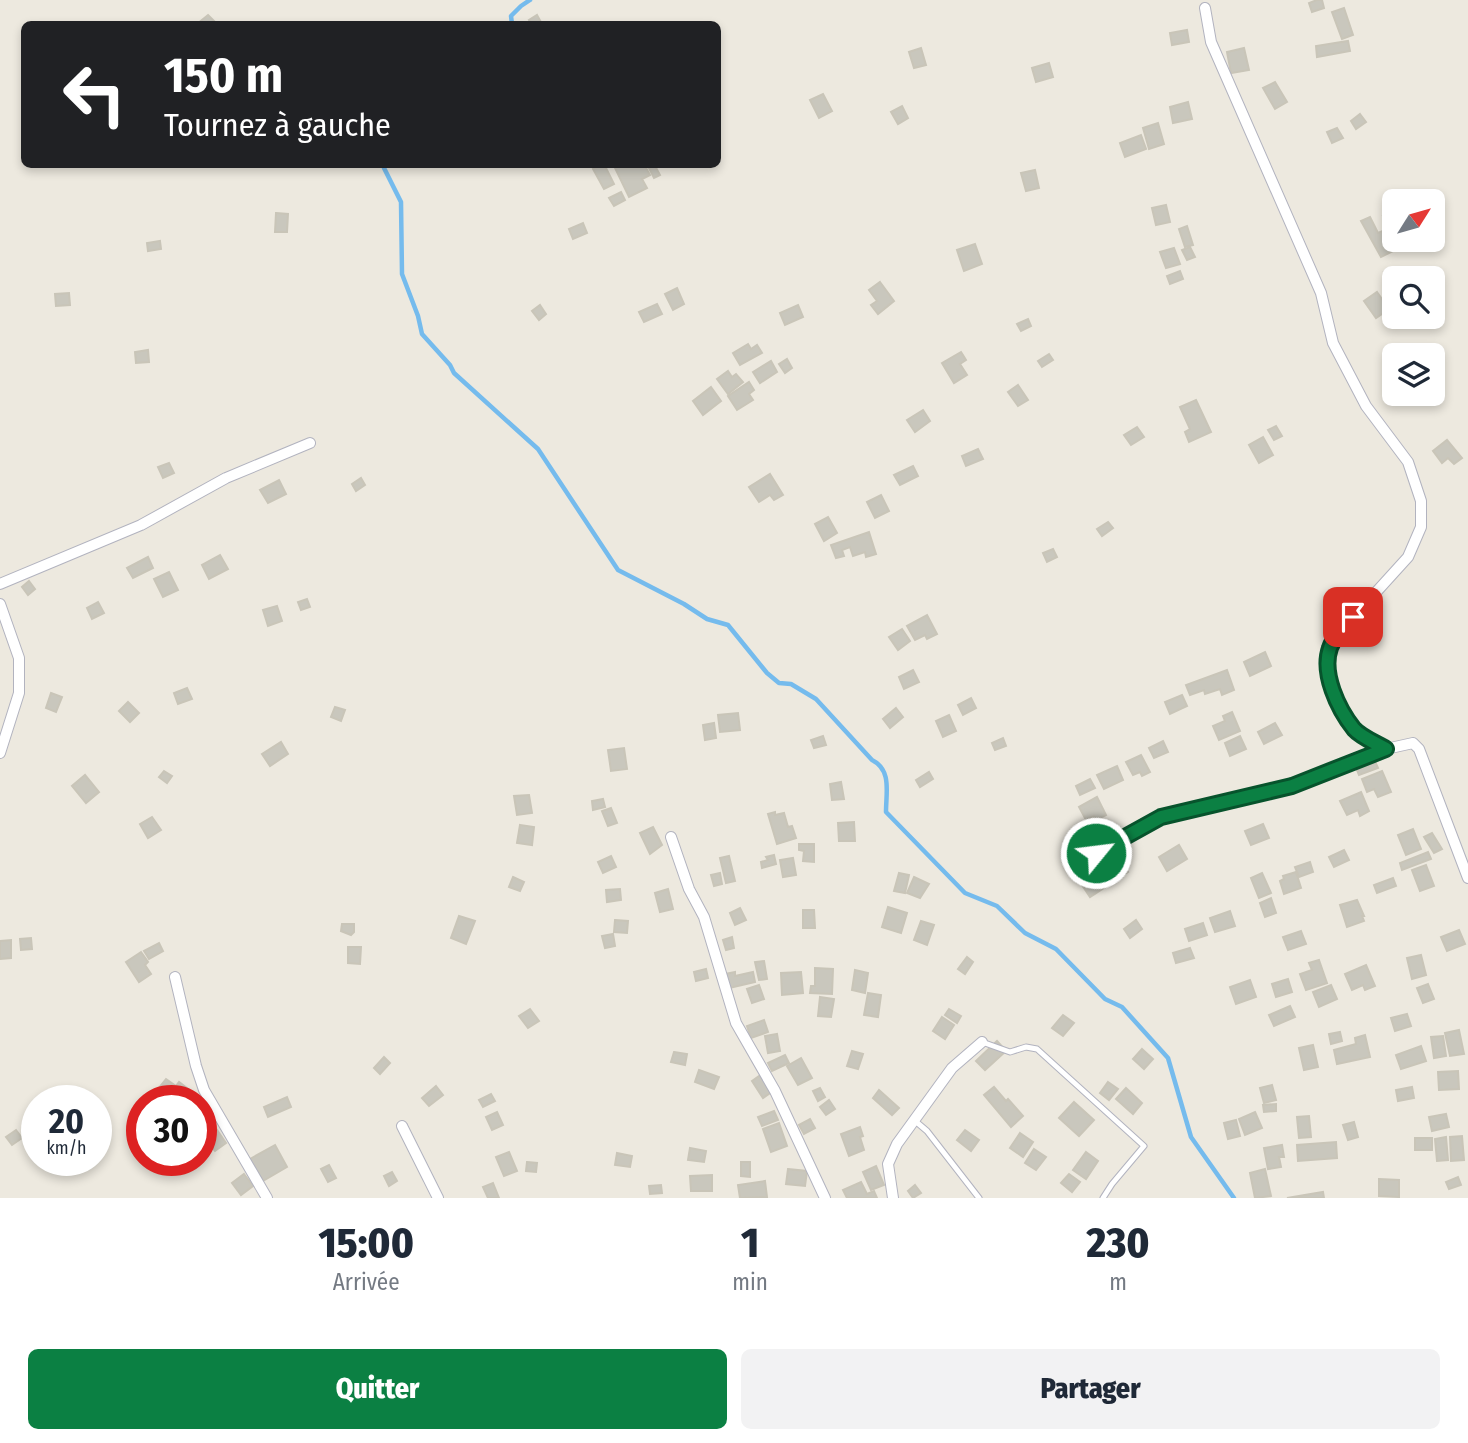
<!DOCTYPE html>
<html lang="fr">
<meta charset="utf-8">
<style>
:root{--surface:#fff;--page:#f2f2f3;--text:#1f2937;--muted:#747a83;--accent:#0b8043}
body{margin:0;font-family:"Fira Sans Condensed",sans-serif;background:var(--page);color:var(--text);height:100vh;display:flex;flex-direction:column;font-size:26px;white-space:nowrap}
*{box-sizing:border-box;margin:0}
p{font-size:23px;color:var(--muted)}
.icon{flex:none;width:38px;height:38px;fill:none;stroke:currentColor;stroke-width:2;stroke-linecap:round;stroke-linejoin:round}
.map{position:relative;height:1198px;overflow:hidden}
.panel{display:flex;flex-direction:column;background:var(--surface);flex:1}
.panel>*{flex:none}
.top-card{position:absolute;left:21px;top:21px;width:700px;height:147px;border-radius:10px;box-shadow:0 4px 10px #0003;background:#202124;color:#fff;overflow:hidden}
.needle{width:46px;rotate:53deg}
.tools{position:absolute;left:1382px;top:189px;display:grid;gap:14px}
.tools a{display:grid;place-items:center;width:63px;height:63px;border-radius:10px;background:var(--surface);box-shadow:0 4px 10px #0003;font-size:35px}
.speed{position:absolute;left:21px;top:1085px;display:flex;gap:14px;font-size:35px;font-weight:700;text-align:center}
.speed>*{display:grid;place-content:center;width:91px;height:91px;border-radius:50%;background:var(--surface);box-shadow:0 4px 10px #0003;line-height:1}
.speed small{font-size:18px;font-weight:400}
.speed .limit{border:10px solid #d22;background:#fff;color:#111}
.pin{position:absolute;display:grid;place-items:center;width:60px;height:60px;color:#fff;margin:-30px;border-radius:14px;box-shadow:0 4px 10px #0006}
.me{position:absolute;width:77px;margin:-38px;rotate:61deg;stroke-linejoin:round;filter:drop-shadow(0 0 5px #0008)}
.turn{display:flex;align-items:center;gap:24px;height:147px;padding:0 28px;font-size:32px}
.turn .icon{width:91px;height:91px;stroke-width:2.5}
.turn b{display:block;font-size:49px;line-height:60px}
.eta{display:flex;justify-content:space-evenly;align-items:center;height:119px;text-align:center}
.eta b{font-size:42px;font-weight:800;line-height:49px}
.button{display:flex;gap:14px;margin-top:auto;padding:14px 28px}
.button a{flex:1;height:80px;border-radius:10px;background:var(--accent);color:#fff;font-size:28px;font-weight:800;line-height:80px;text-align:center}
.button a+a{background:var(--page);color:var(--text)}
.map>svg:first-child{display:block}
</style>
<div class="map">
<svg width="1468" height="1198" viewBox="0 0 1468 1198">
<rect width="100%" height="100%" fill="#ede9df"/>
<g fill="none" stroke-linecap="round" stroke-linejoin="round">
<g stroke="#75bbed" stroke-width="4.5">
<path d="M512 24 511 16 521 6 530 0"/>
<path d="M385 164 384 168 401 202 402 274 418 316 422 334 450 365 454 373 538 449 618 570 684 604 707 619 728 625 767 673 779 683 791 684 816 699 872 760C892 770 886 792 886 812L965 893 997 906 1025 933 1056 949 1105 999 1122 1007 1168 1058 1191 1137 1234 1198"/>
</g>
</g>
<g fill="#c9c7bd" stroke="#c9c5b8" stroke-width="2">
<path d="M1317 0H1322L1324 8 1312 12 1309 3Z"/>
<path d="M1344 8 1353 35 1342 39 1332 12Z"/>
<path d="M208 15 217 24H197Z"/>
<path d="M537 15 542 24H532L529 20Z"/>
<path d="M1187 30 1189 42 1172 45 1170 33Z"/>
<path d="M1348 41 1350 51 1317 57 1316 46Z"/>
<path d="M921 48 926 65 914 68 909 52Z"/>
<path d="M1244 48 1249 70 1231 73 1227 52Z"/>
<path d="M1049 63 1053 77 1036 82 1032 68Z"/>
<path d="M1275 82 1287 102 1275 109 1263 88Z"/>
<path d="M823 94 832 111 819 118 810 100Z"/>
<path d="M1188 102 1192 119 1173 123 1170 107Z"/>
<path d="M902 106 908 118 898 124 891 112Z"/>
<path d="M1360 114 1366 122 1356 129 1351 121Z"/>
<path d="M1158 123 1164 144 1149 149 1143 128Z"/>
<path d="M1337 128 1343 138 1332 143 1327 132Z"/>
<path d="M1141 135 1146 149 1125 157 1120 143Z"/>
<path d="M602 164H604L614 184 604 189 593 169Z"/>
<path d="M622 164H644L650 175 642 179 647 188 629 197 615 168Z"/>
<path d="M647 164H654L660 175 654 178Z"/>
<path d="M1035 170 1039 188 1026 191 1021 173Z"/>
<path d="M621 192 625 200 614 206 609 198Z"/>
<path d="M1166 205 1170 222 1156 225 1152 208Z"/>
<path d="M1395 210V219L1387 223 1383 216Z"/>
<path d="M276 213 288 214 287 232H275Z"/>
<path d="M1370 217 1378 233 1385 230 1395 250 1381 257 1361 221Z"/>
<path d="M583 223 587 233 573 239 569 229Z"/>
<path d="M1187 226 1193 245 1185 247 1179 229Z"/>
<path d="M160 241 161 249 148 251 147 243Z"/>
<path d="M975 244 982 264 964 271 957 250Z"/>
<path d="M1190 247 1195 257 1187 260 1182 250Z"/>
<path d="M1174 248 1180 264 1166 268 1160 252Z"/>
<path d="M1392 269 1397 278 1390 284 1384 272Z"/>
<path d="M1180 271 1183 279 1170 284 1167 276Z"/>
<path d="M880 282 894 301 878 314 871 305 877 301 869 290Z"/>
<path d="M677 288 684 304 673 310 665 294Z"/>
<path d="M1377 292 1389 309 1376 318 1364 301Z"/>
<path d="M69 293 70 305 56 306 55 294Z"/>
<path d="M657 304 662 314 644 322 639 312Z"/>
<path d="M540 305 546 314 539 320 532 311Z"/>
<path d="M798 305 803 317 785 325 780 313Z"/>
<path d="M1028 319 1031 326 1021 331 1017 324Z"/>
<path d="M748 344 751 349 757 345 762 353 740 365 733 353Z"/>
<path d="M148 350 149 362 136 363 135 352Z"/>
<path d="M961 352 966 360 960 364 967 375 954 383 942 363Z"/>
<path d="M1049 354 1053 360 1042 367 1038 361Z"/>
<path d="M787 359 792 368 785 373 779 364Z"/>
<path d="M771 361 777 372 760 383 753 372Z"/>
<path d="M728 371 732 377 736 374 743 382 728 394 717 379Z"/>
<path d="M749 382 754 390 749 394 753 400 737 410 728 396Z"/>
<path d="M1018 385 1028 400 1018 406 1008 392Z"/>
<path d="M711 387 721 401 703 415 693 401Z"/>
<path d="M1196 400 1211 432 1189 442 1185 432 1190 429 1180 407Z"/>
<path d="M923 410 930 421 915 432 907 420Z"/>
<path d="M1276 426 1282 436 1274 440 1268 430Z"/>
<path d="M1137 427 1144 437 1131 445 1124 435Z"/>
<path d="M1263 437 1273 455 1259 463 1249 445Z"/>
<path d="M1447 440 1462 458 1454 464 1448 458 1442 463 1433 451Z"/>
<path d="M978 449 983 459 966 466 962 456Z"/>
<path d="M169 463 174 473 163 478 158 467Z"/>
<path d="M913 466 918 476 900 485 894 475Z"/>
<path d="M770 474 783 495 774 500 770 495 759 502 749 487Z"/>
<path d="M361 478 365 485 356 491 352 484Z"/>
<path d="M279 480 286 494 268 503 260 490Z"/>
<path d="M881 495 889 511 875 518 867 502Z"/>
<path d="M828 517 837 533 824 541 815 524Z"/>
<path d="M1108 522 1113 528 1102 536 1097 529Z"/>
<path d="M869 532 876 554 866 557 865 552 853 556 850 547 842 550 844 556 836 558 831 545Z"/>
<path d="M1053 549 1057 557 1047 562 1043 553Z"/>
<path d="M220 555 228 569 209 579 202 565Z"/>
<path d="M148 557 153 568 133 578 127 568Z"/>
<path d="M169 572 178 590 163 597 154 579Z"/>
<path d="M29 581 35 589 28 595 22 587Z"/>
<path d="M307 599 310 607 301 610 298 602Z"/>
<path d="M98 602 104 613 92 619 87 608Z"/>
<path d="M277 606 282 621 268 626 263 610Z"/>
<path d="M927 615 937 634 927 639 925 635 915 640 907 626Z"/>
<path d="M902 629 910 641 898 650 889 637Z"/>
<path d="M1265 652 1271 666 1250 676 1244 662Z"/>
<path d="M913 670 919 682 904 689 899 677Z"/>
<path d="M1227 670 1234 690 1222 695 1220 689 1205 694 1204 690 1190 695 1186 685Z"/>
<path d="M187 688 192 699 178 704 174 693Z"/>
<path d="M51 693 62 697 56 712 46 708Z"/>
<path d="M1182 695 1187 706 1170 714 1165 702Z"/>
<path d="M971 698 976 708 963 715 958 705Z"/>
<path d="M128 702 139 713 130 722 119 711Z"/>
<path d="M335 707 345 710 341 721 331 717Z"/>
<path d="M896 708 903 717 890 728 883 719Z"/>
<path d="M1232 712 1240 731 1219 740 1213 726 1225 721 1223 716Z"/>
<path d="M738 713 740 730 720 732 718 715Z"/>
<path d="M949 715 956 731 943 737 936 721Z"/>
<path d="M714 723 716 738 705 740 703 725Z"/>
<path d="M1275 723 1282 735 1264 744 1258 732Z"/>
<path d="M823 736 826 745 814 748 811 740Z"/>
<path d="M1240 736 1246 749 1230 756 1225 743Z"/>
<path d="M1003 738 1006 746 995 750 992 743Z"/>
<path d="M1163 741 1168 752 1154 758 1149 748Z"/>
<path d="M281 742 288 754 270 766 262 754Z"/>
<path d="M624 748 627 769 611 771 608 750Z"/>
<path d="M1141 755 1150 772 1142 776 1140 772 1133 775 1126 762Z"/>
<path d="M1373 757 1378 768 1359 775 1355 765Z"/>
<path d="M1117 766 1123 780 1104 789 1097 775Z"/>
<path d="M164 771 172 776 167 783 159 777Z"/>
<path d="M1382 771 1391 792 1378 797 1374 789 1367 792 1362 779Z"/>
<path d="M929 772 933 779 920 787 916 780Z"/>
<path d="M85 775 99 792 86 803 72 786Z"/>
<path d="M1090 779 1095 788 1080 795 1076 786Z"/>
<path d="M841 782 844 799 832 800 830 784Z"/>
<path d="M1361 792 1369 811 1360 816 1358 810 1347 815 1340 801Z"/>
<path d="M529 795 532 813 517 815 514 796Z"/>
<path d="M1097 797 1106 815 1096 820 1094 816 1086 820 1079 807Z"/>
<path d="M603 799 605 807 593 810 592 801Z"/>
<path d="M611 808 617 823 608 826 602 811Z"/>
<path d="M775 812V815L784 813 788 827 792 826 796 838 777 844 768 814Z"/>
<path d="M152 817 161 830 148 838 140 824Z"/>
<path d="M854 822 855 841H839L838 823Z"/>
<path d="M1263 824 1269 838 1251 845 1245 831Z"/>
<path d="M520 825 534 827 532 845 517 843Z"/>
<path d="M653 827 662 845 650 854 640 833Z"/>
<path d="M1413 829 1421 849 1406 855 1398 835Z"/>
<path d="M1432 833 1442 849 1434 853 1424 837Z"/>
<path d="M799 844H814V862L803 861 804 851 799 850Z"/>
<path d="M1179 845 1187 859 1167 871 1159 857Z"/>
<path d="M1344 850 1349 860 1334 867 1329 857Z"/>
<path d="M1428 852 1431 859 1402 870 1400 863Z"/>
<path d="M774 855 776 864 762 868 761 862 768 860 766 857Z"/>
<path d="M611 856 616 867 603 873 598 862Z"/>
<path d="M729 856 735 881 726 883 720 858Z"/>
<path d="M793 858 796 875 783 877 780 860Z"/>
<path d="M1122 862 1128 872 1115 880 1109 870Z"/>
<path d="M1310 862 1313 872 1299 877 1295 867Z"/>
<path d="M1426 865 1434 886 1420 891 1412 870Z"/>
<path d="M1105 870 1113 882 1090 897 1082 885Z"/>
<path d="M1296 872 1301 888 1284 894 1280 881 1284 879 1283 876Z"/>
<path d="M720 873 722 884 714 886 711 875Z"/>
<path d="M899 873 909 875 905 893 894 891Z"/>
<path d="M1262 873 1271 893 1259 898 1251 878Z"/>
<path d="M513 877 524 882 520 891 509 887Z"/>
<path d="M914 877 929 884 920 898 907 893Z"/>
<path d="M1393 878 1396 886 1377 893 1374 885Z"/>
<path d="M620 889 621 900 607 902 606 890Z"/>
<path d="M668 889 673 909 660 912 655 893Z"/>
<path d="M1271 898 1276 913 1265 917 1260 903Z"/>
<path d="M1357 900 1364 916H1362L1364 921 1347 927 1340 905Z"/>
<path d="M888 907 907 913 901 933 882 927Z"/>
<path d="M740 908 746 920 735 925 730 913Z"/>
<path d="M803 910H814L815 928H803Z"/>
<path d="M1230 911 1235 926 1215 932 1210 918Z"/>
<path d="M459 916 475 921 466 944 451 938Z"/>
<path d="M615 920 628 921 627 933 614 932Z"/>
<path d="M1136 920 1142 929 1130 938 1124 929Z"/>
<path d="M921 921 934 925 927 945 914 940Z"/>
<path d="M1203 923 1207 935 1189 941 1185 929Z"/>
<path d="M342 924H354V932L351 935 341 931Z"/>
<path d="M1459 930 1465 944 1447 951 1441 937Z"/>
<path d="M1301 931 1306 944 1288 950 1283 937Z"/>
<path d="M613 934 615 946 605 948 602 936Z"/>
<path d="M732 937 734 948 726 950 723 940Z"/>
<path d="M31 938 32 949 21 950 20 939Z"/>
<path d="M11 940V958L0 959V941Z"/>
<path d="M159 943 163 951 149 959 144 951Z"/>
<path d="M348 947H361L360 964 348 963Z"/>
<path d="M1190 948 1194 958 1176 963 1173 953Z"/>
<path d="M141 952 148 962 145 965 151 974 139 982 126 962Z"/>
<path d="M1421 955 1426 975 1412 979 1407 958Z"/>
<path d="M967 957 973 962 965 974 958 969Z"/>
<path d="M1319 960 1327 983 1306 990 1300 974 1312 970 1309 963Z"/>
<path d="M764 961 767 979 759 980 755 962Z"/>
<path d="M1366 965 1375 986 1365 990 1363 985 1352 990 1345 974Z"/>
<path d="M815 968 833 969 832 994 810 993 811 986H815Z"/>
<path d="M706 969 708 978 696 981 694 972Z"/>
<path d="M855 970 868 973 865 993 852 990Z"/>
<path d="M735 972V976L753 972 755 982 729 988 725 974Z"/>
<path d="M801 972 803 993 782 995 781 973Z"/>
<path d="M1288 979 1292 992 1276 997 1272 984Z"/>
<path d="M1250 980 1256 997 1236 1004 1230 987Z"/>
<path d="M1428 984 1434 999 1423 1003 1417 988Z"/>
<path d="M759 985 764 999 752 1003 747 989Z"/>
<path d="M1331 985 1337 999 1319 1007 1313 992Z"/>
<path d="M868 993 881 995 878 1017 864 1015Z"/>
<path d="M820 997 834 999 831 1017 818 1016Z"/>
<path d="M1290 1006 1295 1017 1274 1026 1269 1015Z"/>
<path d="M530 1009 539 1021 528 1028 519 1016Z"/>
<path d="M949 1009 961 1016 957 1023 945 1015Z"/>
<path d="M1407 1014 1411 1026 1395 1031 1391 1018Z"/>
<path d="M1063 1015 1074 1023 1063 1036 1052 1028Z"/>
<path d="M942 1017 954 1025 945 1039 933 1031Z"/>
<path d="M764 1020 768 1032 751 1038 747 1026Z"/>
<path d="M1459 1030 1464 1054 1450 1056 1445 1033Z"/>
<path d="M1340 1032 1342 1041 1331 1044 1329 1034Z"/>
<path d="M777 1034 780 1051 768 1053 765 1036Z"/>
<path d="M1365 1035 1370 1057 1337 1064 1334 1050 1356 1044 1355 1038Z"/>
<path d="M1443 1036 1446 1056 1434 1058 1431 1037Z"/>
<path d="M997 1041 1006 1051 985 1070 976 1061Z"/>
<path d="M1313 1045 1318 1067 1304 1070 1299 1048Z"/>
<path d="M1421 1046 1426 1061 1401 1069 1396 1055Z"/>
<path d="M1142 1049 1153 1059 1144 1069 1133 1059Z"/>
<path d="M852 1051 863 1054 858 1069 847 1066Z"/>
<path d="M674 1052 687 1054 685 1065 671 1062Z"/>
<path d="M785 1055 789 1063 772 1071 768 1063Z"/>
<path d="M384 1057 390 1063 380 1074 374 1068Z"/>
<path d="M801 1058 812 1078 798 1085 787 1066Z"/>
<path d="M699 1070 719 1077 714 1089 695 1082Z"/>
<path d="M1458 1071 1459 1089 1439 1090 1438 1072Z"/>
<path d="M762 1074 773 1091 763 1098 752 1081Z"/>
<path d="M166 1079 176 1086 179 1082 188 1089 178 1101H163L154 1094Z"/>
<path d="M1108 1082 1118 1089 1109 1100 1100 1093Z"/>
<path d="M1272 1085 1276 1100 1264 1103 1260 1088Z"/>
<path d="M436 1086 443 1095 429 1106 422 1098Z"/>
<path d="M994 1087 1006 1101 1008 1099 1023 1116 1011 1127 984 1095Z"/>
<path d="M1412 1087 1414 1098 1398 1101 1396 1090Z"/>
<path d="M820 1088 825 1097 818 1101 813 1091Z"/>
<path d="M1126 1088 1142 1103 1133 1114 1116 1099Z"/>
<path d="M879 1090 899 1108 892 1115 873 1098Z"/>
<path d="M491 1094 495 1101 483 1107 479 1100Z"/>
<path d="M287 1097 291 1107 268 1117 264 1107Z"/>
<path d="M829 1100 835 1109 826 1115 820 1107Z"/>
<path d="M1074 1102 1094 1120 1079 1136 1059 1118Z"/>
<path d="M1276 1104V1111L1264 1112 1263 1105Z"/>
<path d="M774 1111 778 1120 762 1126 758 1117Z"/>
<path d="M497 1112 503 1125 492 1130 486 1117Z"/>
<path d="M1255 1112 1262 1128 1245 1135 1239 1119Z"/>
<path d="M1446 1114 1449 1127 1432 1131 1429 1117Z"/>
<path d="M1309 1116 1311 1137 1299 1138 1297 1117Z"/>
<path d="M810 1119 815 1128 804 1134 799 1125Z"/>
<path d="M1236 1120 1240 1136 1228 1139 1224 1123Z"/>
<path d="M1354 1122 1358 1137 1348 1140 1343 1125Z"/>
<path d="M779 1123 787 1146 771 1152 763 1129Z"/>
<path d="M215 1127 226 1143 215 1151 203 1136Z"/>
<path d="M860 1127 863 1136 860 1137 864 1150 849 1156 841 1134Z"/>
<path d="M16 1130 22 1138 12 1145 6 1137Z"/>
<path d="M965 1130 979 1140 971 1151 957 1140Z"/>
<path d="M1020 1133 1033 1142 1023 1157 1010 1148Z"/>
<path d="M1462 1136 1464 1160 1451 1161 1450 1137Z"/>
<path d="M1446 1137 1448 1160 1437 1161 1435 1139Z"/>
<rect x="1415" y="1138" width="17" height="12"/>
<path d="M1336 1142 1337 1158 1298 1161 1297 1145Z"/>
<path d="M275 1145 287 1167 263 1181 250 1159Z"/>
<path d="M1282 1145 1284 1157H1279L1281 1167 1268 1169 1264 1148Z"/>
<path d="M690 1148 706 1151 704 1162 688 1160Z"/>
<path d="M1034 1149 1046 1157 1036 1170 1025 1163Z"/>
<path d="M509 1152 517 1171 504 1176 496 1157Z"/>
<path d="M1086 1152 1098 1161 1086 1179 1073 1170Z"/>
<path d="M617 1153 632 1156 630 1167 615 1165Z"/>
<path d="M527 1162 537 1163 536 1172 526 1171Z"/>
<path d="M741 1162H750V1177L741 1176Z"/>
<path d="M329 1165 336 1178 328 1182 321 1169Z"/>
<path d="M876 1166 884 1185 871 1190 863 1172Z"/>
<path d="M788 1169 807 1171 805 1186 786 1184Z"/>
<path d="M1265 1169 1271 1196 1255 1198 1250 1173Z"/>
<path d="M392 1172 397 1181 389 1186 384 1176Z"/>
<path d="M244 1174 253 1186 241 1195 232 1183Z"/>
<path d="M1069 1174 1080 1182 1072 1192 1061 1183Z"/>
<path d="M712 1175V1191H691L690 1176Z"/>
<path d="M1458 1177 1461 1185 1449 1189 1446 1182Z"/>
<path d="M1379 1179 1399 1180V1197L1379 1196Z"/>
<path d="M765 1181 767 1197 740 1198 738 1185Z"/>
<path d="M861 1182 867 1194 874 1191 877 1198H847L843 1190Z"/>
<path d="M493 1183 499 1198H488L483 1187Z"/>
<path d="M661 1185 662 1193 650 1194 649 1186Z"/>
<path d="M915 1185 921 1193 913 1198 908 1191Z"/>
<path d="M1323 1192 1324 1198H1287Z"/>
</g>
<g fill="none" stroke-linecap="round" stroke-linejoin="round">
<defs>
<g id="lane">
<path d="M982 1042 1010 1052 1026 1047 1037 1049 1144 1146 1112 1184 1103 1198"/>
<path d="M914 1120 927 1131 979 1198"/>
</g>
<g id="street">
<path d="M1205 8 1211 42 1321 293 1333 343 1366 406 1408 462 1421 501V527L1408 557 1339 633 1330 648 1328 666 1335 696 1355 730 1386 749 1413 743 1419 749 1468 878"/>
<path d="M0 584 141 525 226 478 310 443"/>
<path d="M0 604 19 658V693L0 753"/>
<path d="M671 837 689 889 704 917 736 1023 775 1091 825 1198"/>
<path d="M1096 853 1161 817 1292 786 1386 749"/>
<path d="M175 977 196 1066 204 1090 267 1198"/>
<path d="M402 1126 438 1198"/>
<path d="M893 1198 888 1164 897 1144 952 1068 982 1042"/>
</g>
</defs>
<use href="#lane" stroke="#b2b3bf" stroke-width="7"/>
<use href="#street" stroke="#b2b3bf" stroke-width="12"/>
<use href="#lane" stroke="#fff" stroke-width="5"/>
<use href="#street" stroke="#fff" stroke-width="10"/>
</g>
<g fill="none" stroke-linecap="round" stroke-linejoin="round">
<defs>
<path id="route" d="M1096 853 1161 817 1292 786 1386 749C1376 743 1361 737 1354 729 1338 709 1321 673 1330 648 1334 636 1345 626 1353 617"/>
</defs>
<use href="#route" stroke="#07532c" stroke-width="18"/>
<use href="#route" stroke="#0b8043" stroke-width="12"/>
</g>
</svg>
<div class="tools">
<a><svg class="needle" viewBox="-14 -14 28 28"><path d="M0-13l5 13h-10z" fill="#e53935"/><path d="M0 13l5-13h-10z" fill="#747a83"/></svg></a>
<a><svg class="icon" aria-label="search" viewBox="0 0 24 24"><circle cx="10" cy="10" r="6"/><path d="M15 15l6 6"/></svg></a>
<a><svg class="icon" aria-label="layers" viewBox="0 0 24 24"><path d="M12 4l9 5-9 5-9-5zM3 14l9 5 9-5"/></svg></a>
</div>
<div class="speed"><div>20<small>km/h</small></div><div class="limit">30</div></div>
<div class="pin" style="left:1353px;top:617px;background:#d93025"><svg class="icon" aria-label="arrive" viewBox="0 0 24 24"><path d="M6 21V4h12l-3 4 3 4H6"/></svg></div>
<svg class="me" style="left:1096px;top:853px" viewBox="-20 -20 40 40"><circle r="17" fill="#0b8043" stroke="#fff" stroke-width="3"/><path d="M0-11L8 9 0 5-8 9z" fill="#fff"/></svg>
<div class="top-card">
<div class="turn"><svg class="icon" aria-label="left" viewBox="0 0 24 24"><path d="M17 20v-9H6M10 6l-5 5 5 5"/></svg><div><b>150 m</b>Tournez à gauche</div></div>
</div>
</div>
<section class="panel">
<div class="eta">
<div><b>15:00</b><p>Arrivée</p></div>
<div><b>1</b><p>min</p></div>
<div><b>230</b><p>m</p></div>
</div>
<div class="button"><a>Quitter</a><a>Partager</a></div>
</section>
